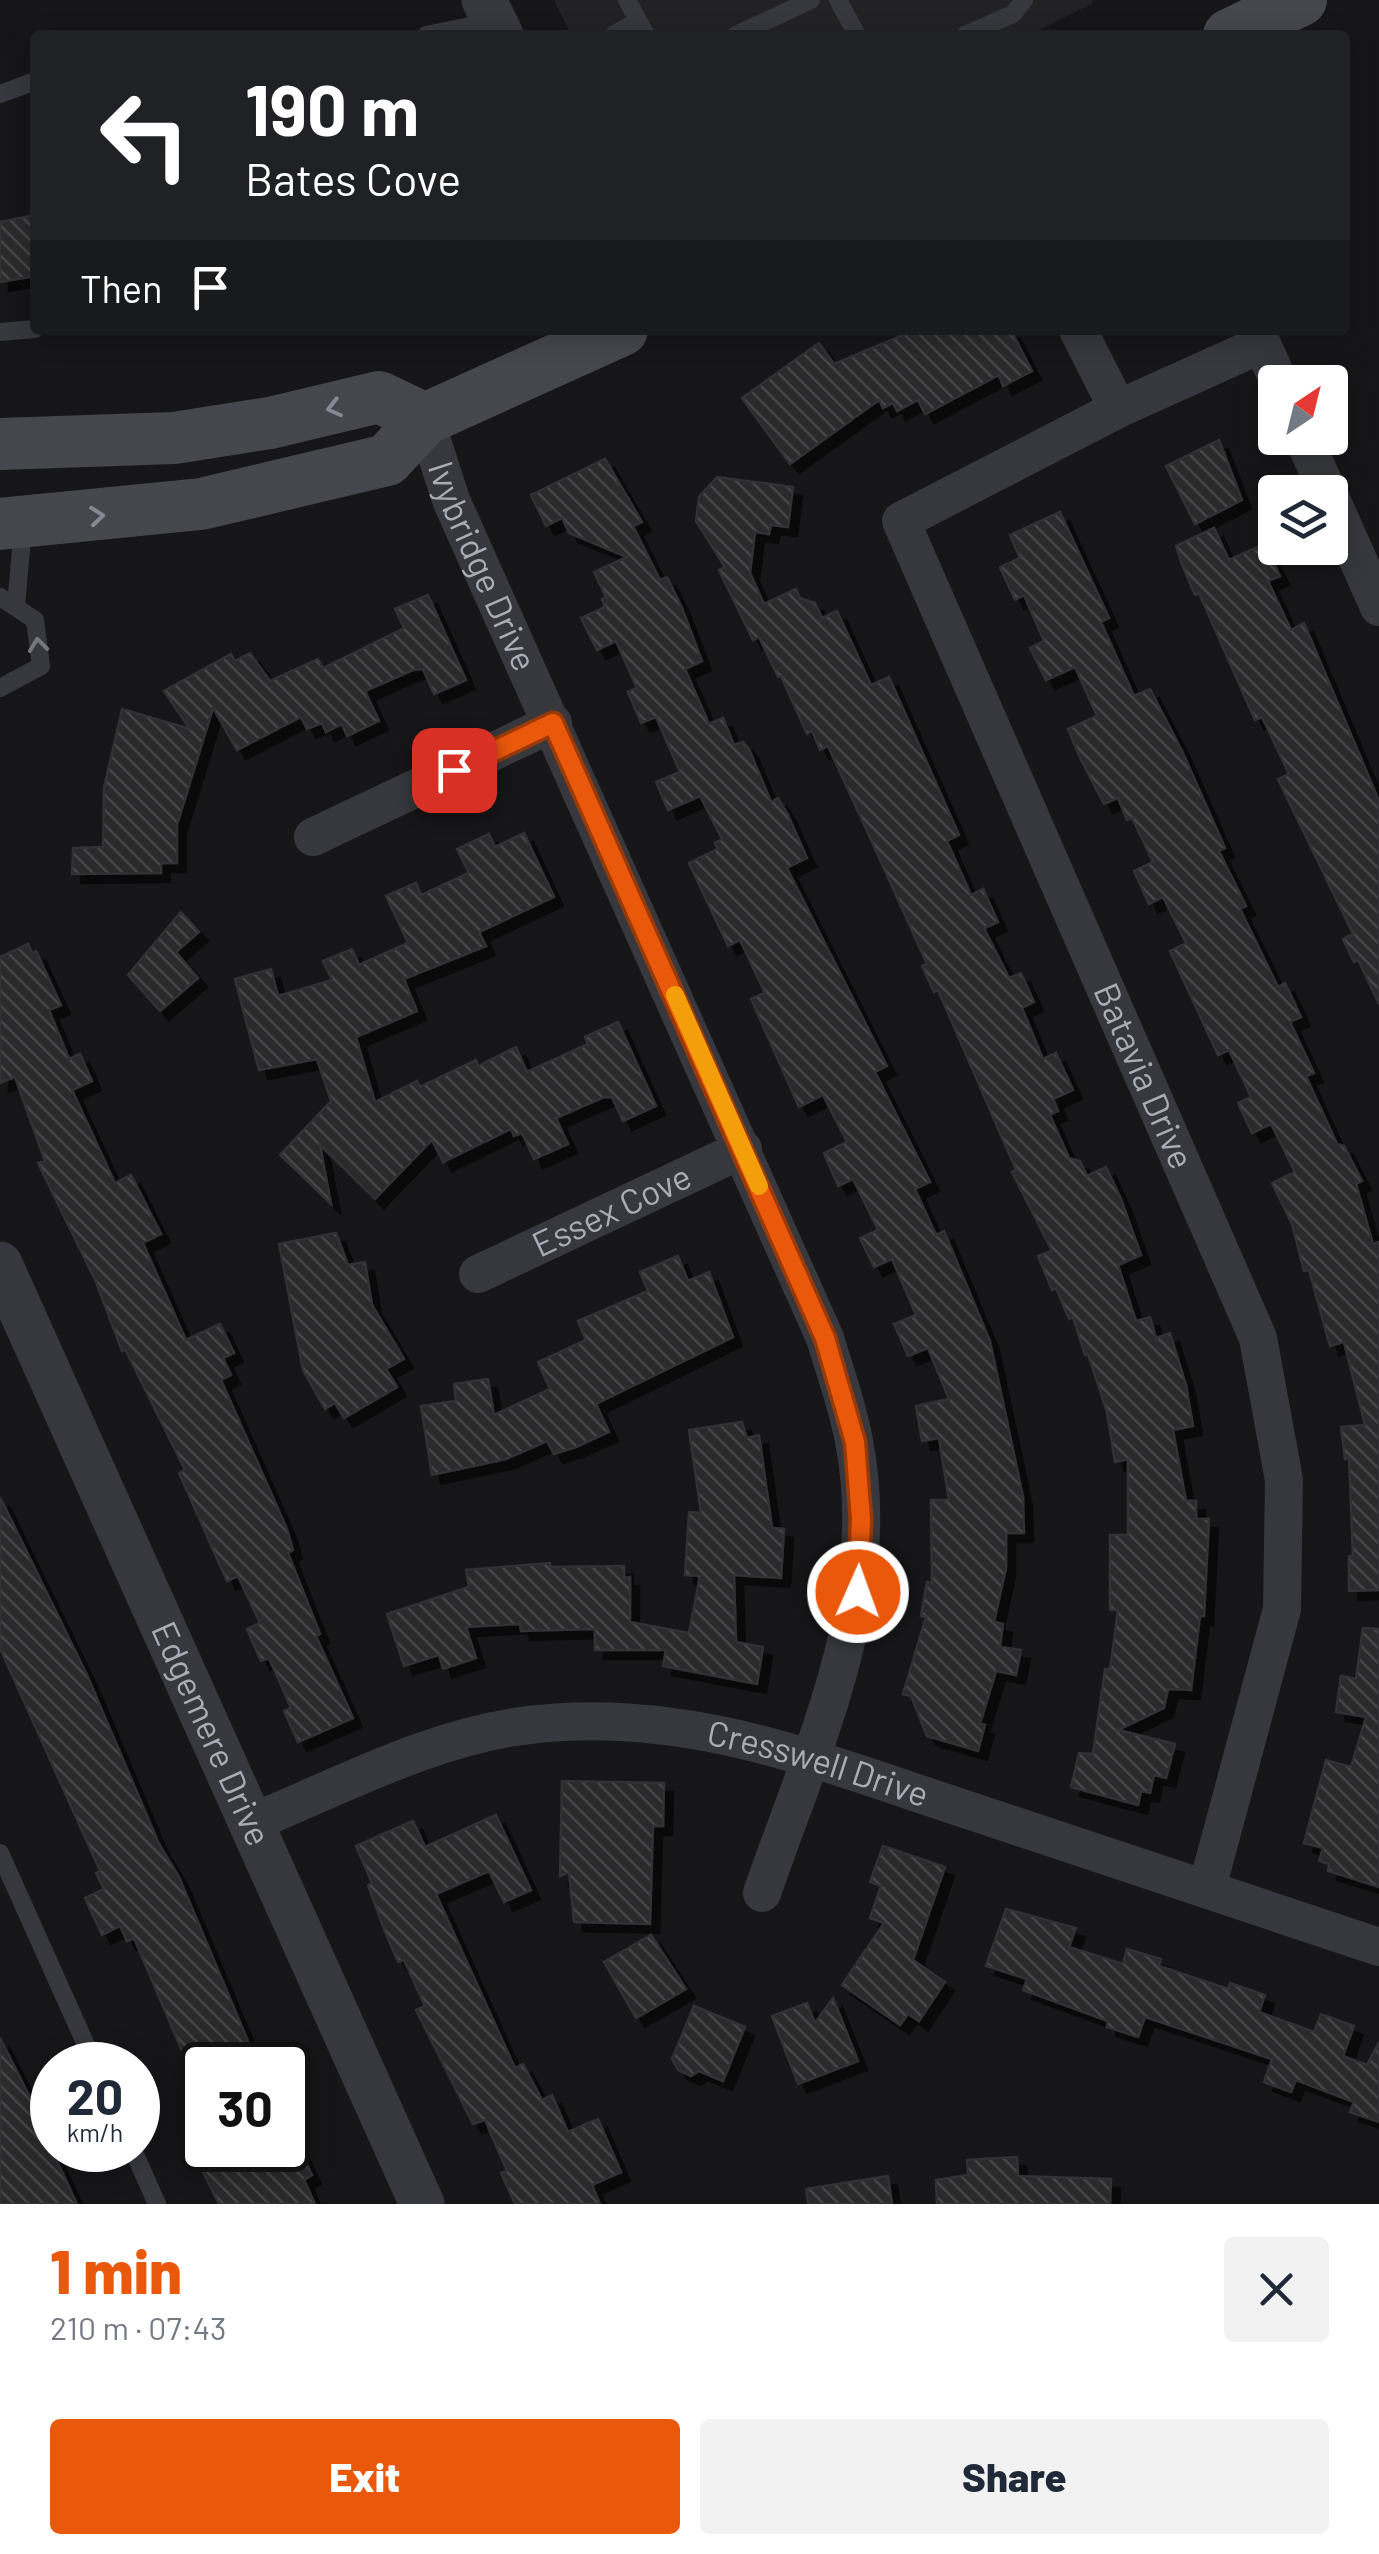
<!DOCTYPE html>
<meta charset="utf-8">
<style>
:root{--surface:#fff;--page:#f2f2f3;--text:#1f2937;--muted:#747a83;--accent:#ea580c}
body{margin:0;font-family:Barlow,sans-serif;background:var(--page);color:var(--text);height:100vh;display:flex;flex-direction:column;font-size:38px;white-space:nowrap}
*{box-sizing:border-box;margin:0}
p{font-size:32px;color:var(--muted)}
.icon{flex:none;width:55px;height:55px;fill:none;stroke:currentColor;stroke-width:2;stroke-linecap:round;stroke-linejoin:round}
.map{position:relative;height:2204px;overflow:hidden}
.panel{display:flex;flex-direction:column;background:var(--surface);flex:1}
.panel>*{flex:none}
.top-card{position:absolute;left:30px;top:30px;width:1320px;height:305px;border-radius:10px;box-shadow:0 5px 25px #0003;background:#202124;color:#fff;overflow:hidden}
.needle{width:65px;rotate:35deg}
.controls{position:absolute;left:1258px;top:365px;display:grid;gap:20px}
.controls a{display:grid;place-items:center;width:90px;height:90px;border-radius:10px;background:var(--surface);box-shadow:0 5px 25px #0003;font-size:50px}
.speed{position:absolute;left:30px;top:2042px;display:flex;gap:20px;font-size:50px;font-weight:700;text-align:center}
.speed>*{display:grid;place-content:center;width:130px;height:130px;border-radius:50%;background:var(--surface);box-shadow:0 5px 25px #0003;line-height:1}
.speed small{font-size:25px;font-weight:400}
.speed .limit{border:5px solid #111;border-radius:15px;background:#fff;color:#111}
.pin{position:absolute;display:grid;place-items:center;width:85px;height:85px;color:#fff;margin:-42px;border-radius:20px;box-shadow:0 5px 15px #0006}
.me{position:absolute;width:110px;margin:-55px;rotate:2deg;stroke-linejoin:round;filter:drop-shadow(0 0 8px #0008)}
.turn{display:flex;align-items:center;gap:35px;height:210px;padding:0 50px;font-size:45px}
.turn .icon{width:130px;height:130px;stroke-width:2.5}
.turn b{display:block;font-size:70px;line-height:85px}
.then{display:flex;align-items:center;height:95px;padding:0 50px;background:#0003;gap:20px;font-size:38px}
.round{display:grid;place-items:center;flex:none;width:105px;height:105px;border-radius:10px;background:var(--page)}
.summary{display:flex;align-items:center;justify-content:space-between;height:170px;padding:0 50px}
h1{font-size:60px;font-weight:800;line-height:75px;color:var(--accent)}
.cta{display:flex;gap:20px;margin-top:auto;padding:20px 50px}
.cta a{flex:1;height:115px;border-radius:10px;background:var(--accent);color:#fff;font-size:40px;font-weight:800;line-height:115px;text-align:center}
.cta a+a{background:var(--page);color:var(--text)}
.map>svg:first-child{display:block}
</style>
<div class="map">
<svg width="1379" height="2204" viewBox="0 0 1379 2204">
<defs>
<pattern id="building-back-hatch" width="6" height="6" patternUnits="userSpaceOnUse" patternTransform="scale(2.5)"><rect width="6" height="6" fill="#29292c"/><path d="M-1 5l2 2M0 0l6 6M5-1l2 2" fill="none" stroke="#454548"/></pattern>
<filter id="shadow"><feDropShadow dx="9" dy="9" stdDeviation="0" flood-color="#0009"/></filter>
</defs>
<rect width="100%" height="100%" fill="#161618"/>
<path fill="#222225" d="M554 0H1092L1093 3 1029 35H571Z"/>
<g fill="url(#building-back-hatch)" stroke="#303034" stroke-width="2.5" filter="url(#shadow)">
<path d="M35 215V276L0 282V222Z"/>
<path d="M915 330H1011L1032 371 1003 386 999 375 925 414 918 400 897 411 893 403 883 408 879 400 790 464 742 398 819 343 834 364Z"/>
<path d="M1219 440 1242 500 1195 524 1166 466Z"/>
<path d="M605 459 642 522 633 526 660 580 667 577 682 608 702 661 685 669 709 724 723 718 734 745 743 742 749 749 771 802 778 798 788 815 807 858 787 868 887 1066 875 1072 930 1182 915 1189 936 1235 944 1231 990 1341 1023 1497 1024 1533H1006V1568L994 1622 1003 1624 1000 1647 1021 1650 1016 1675 996 1671 980 1724 985 1725 978 1751 927 1736 911 1696 903 1694 926 1617 921 1616 927 1582 932 1583 931 1500H949L939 1438 922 1441 916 1406 949 1399 928 1348 908 1356 894 1324 916 1315 892 1259 874 1267 860 1238 878 1230 853 1179 838 1186 824 1153 847 1142 823 1095 799 1107 751 999 765 993 740 940 728 946 689 863 718 849 715 843 722 839 700 796 668 810 656 782 680 772 656 717 641 723 628 692 637 688 616 641 597 650 581 618 605 607 602 599 606 597 594 572 627 557 569 533 562 518 546 526 531 495Z"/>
<path d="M717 477 793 487 788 527 771 525 769 534 755 532 750 573 764 604 796 589 800 598 815 603 822 618 837 611 871 685 889 677 959 835 947 841 971 895 983 889 998 922 984 928 1009 978 1021 973 1034 1002 1022 1008 1043 1059 1056 1053 1073 1090 1053 1099 1058 1111 1050 1115 1069 1158 1080 1161 1087 1176 1106 1167 1121 1199 1141 1255 1118 1265 1136 1321 1150 1317 1156 1338 1170 1333 1186 1385 1193 1426 1173 1430 1186 1501H1196V1519H1209L1204 1616H1200L1191 1690 1168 1689 1164 1708 1118 1730 1175 1744 1166 1778 1154 1775 1150 1793 1141 1791 1138 1805 1071 1787 1079 1753 1093 1754 1105 1669 1110 1670 1118 1610H1110V1535H1128V1459L1115 1462 1107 1412 1088 1354 1085 1355 1073 1317 1069 1319 1056 1288 1052 1290 1038 1256 1052 1251 1012 1172 1016 1170 938 990 934 992 922 966 927 964 867 831 828 746 820 750 812 731 807 734 781 676 778 677 759 637 753 640 719 570 725 567 696 521 699 497Z"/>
<path d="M1060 512 1109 618 1101 622 1134 696 1150 689 1182 751 1225 848 1219 851 1246 906 1240 909 1278 987 1285 983 1301 1017 1290 1022 1314 1073 1306 1076 1337 1144 1344 1146 1362 1181 1356 1184 1373 1244 1379 1242V1590L1349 1591V1556H1353L1349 1458 1345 1459 1341 1427 1365 1425 1344 1342 1330 1346 1309 1270 1304 1271 1292 1224 1272 1183 1295 1172 1271 1124 1252 1133 1238 1103 1251 1097 1229 1050 1218 1055 1170 951 1186 943 1163 897 1149 904 1134 871 1153 862 1132 818 1127 820 1118 798 1104 804 1081 760 1068 729 1097 716 1075 667 1046 680 1030 648 1044 641 1024 595 1015 600 1000 567 1020 558 1010 535Z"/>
<path d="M1214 528 1229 560 1265 544 1280 576 1268 581 1291 630 1304 623 1379 801V1004L1358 960 1354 962 1343 939 1353 934 1278 779 1289 774 1262 717 1255 720 1199 593 1195 595 1183 567 1176 546Z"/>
<path d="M428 595 466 680 434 694 423 669 413 670 365 691 379 721 347 736 342 724 326 732 322 723 307 729 301 717 237 750 213 708 177 825V863H161V873L72 874 73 848 103 847 104 788 122 709 190 729 164 691 231 654 235 661 250 653 270 681 318 659 323 668 404 628 395 609Z"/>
<path d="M524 833 554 897 479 932 486 946 404 979 417 1011 356 1037 375 1102 417 1081 420 1087 476 1060 478 1066 516 1047 527 1072 588 1044 585 1037 618 1022 656 1106 623 1121 612 1097H604L556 1118 568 1144 534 1159 522 1133 514 1136 511 1129 443 1162 432 1140 375 1199 320 1145 331 1204 280 1155 331 1101 317 1059 259 1070 235 979 271 969 278 996 332 980 323 961 352 949 359 965 408 943 386 896 416 883 421 895 469 873 457 849 489 834 495 847Z"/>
<path d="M181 912 199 932 176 952 198 978 160 1011 128 975Z"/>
<path d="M28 944 32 953 36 951 61 1005 49 1010 69 1059 80 1054 92 1081 72 1090 115 1183 131 1175 161 1234 143 1243 186 1340 220 1324 234 1353 223 1358 231 1375 221 1380 287 1529 293 1550 288 1553 320 1634 316 1636 353 1718 298 1742 284 1711 291 1708 269 1658 261 1661 247 1629 260 1623 238 1576 227 1581 179 1473 185 1470 125 1349 122 1351 96 1282 38 1163 45 1161 15 1077 0 1083V957Z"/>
<path d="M336 1233 348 1265 365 1262 372 1305 404 1359 386 1369 397 1387 344 1418 335 1403 325 1409 303 1370 279 1244Z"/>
<path d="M678 1256 688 1281 709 1272 733 1337 596 1404 609 1432 576 1447 554 1454 547 1441 506 1459 432 1475 421 1406 456 1401 454 1384 488 1379 494 1415 550 1389 538 1362 586 1340 578 1321 648 1291 640 1272Z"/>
<path d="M742 1422 747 1438 759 1435 772 1528 784 1529 781 1578 734 1575 736 1642 763 1647 757 1684 663 1666 666 1650H595V1629L521 1631 520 1624 466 1627 476 1658 443 1669 439 1655 404 1666 387 1614 469 1587 466 1570 550 1563V1567L624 1566V1578L630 1577V1622L689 1633 700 1576 685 1575 689 1512 701 1513 689 1430Z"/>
<path d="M0 1497 87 1675 159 1844 179 1877 258 2065H188L134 1938 127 1941 120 1926 102 1935 85 1898 104 1889 96 1873 100 1871 0 1648Z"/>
<path d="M1363 1628 1379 1629V1887L1328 1871 1329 1864 1319 1861 1323 1848 1304 1843 1326 1760 1351 1767 1366 1717 1336 1712 1341 1676 1356 1679Z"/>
<path d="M562 1781 664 1783 663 1826H653L650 1924 574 1922 569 1872 560 1876Z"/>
<path d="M496 1815 531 1890 504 1902 489 1871 436 1894 515 2068 523 2064 542 2100 552 2095 568 2132 598 2119 621 2172 592 2185 600 2204H515L501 2173 507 2171 485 2120 473 2124 416 2010 425 2006 404 1960 398 1962 384 1929 368 1885 372 1883 356 1846 413 1821 425 1847Z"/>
<path d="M883 1846 945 1867 913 1960 945 1982 919 2021 908 2014 900 2025 842 1985 884 1923 870 1918 881 1886 870 1882Z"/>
<path d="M1006 1909 1076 1928 1069 1947 1123 1964 1127 1949 1161 1959 1159 1966 1228 1989 1230 1983 1265 1995 1259 2012 1314 2032 1321 2014 1354 2026 1343 2056 1367 2065 1379 2042V2122L1350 2112 1354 2102 1296 2080 1291 2092 1264 2082 1272 2059 1145 2017 1138 2037 1107 2027 1108 2021 1023 1990 1027 1979 986 1966Z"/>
<path d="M651 1935 686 1989 636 2018 604 1962Z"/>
<path d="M833 1998 858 2061 798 2084 772 2016 807 2003 815 2023Z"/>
<path d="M694 2006 745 2027 723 2081 699 2071 691 2076 678 2070 672 2059Z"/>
<path d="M0 2038 38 2113 52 2106V2150L77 2204H0Z"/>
<path d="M226 2150H300L312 2175 304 2180 315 2204H219L199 2164Z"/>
<path d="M1017 2157 1018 2176 1111 2179 1110 2204H937L936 2180 968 2175 967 2160Z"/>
<path d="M888 2176 892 2204H808L806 2189Z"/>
</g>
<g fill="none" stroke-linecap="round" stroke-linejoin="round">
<g stroke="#37383d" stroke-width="18">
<path d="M627 0 646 35"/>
<path d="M838 0 857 35"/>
<path d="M426 35 494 21"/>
<path d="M613 35 638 21"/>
<path d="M736 35 811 0"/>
<path d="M965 35 1013 14 1024 0"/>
<path d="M0 94 35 81"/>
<path d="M0 332 35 329"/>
<path d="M0 597 35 620 41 666 0 688"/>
<path d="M16 606 23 527"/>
<path d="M0 1853 95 2065"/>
<path d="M133 2150 157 2204"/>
</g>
<g stroke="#37383d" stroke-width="38">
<path d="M1078 330 1118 409 1262 344 1279 382"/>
<path id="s1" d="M1118 409 901 521 1258 1338 1284 1480 1282 1609 1207 1888"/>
<path id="s2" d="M425 419 451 500 825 1338C835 1372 848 1407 854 1441 885 1599 812 1748 762 1893"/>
<path d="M1303 438 1328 492"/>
<path d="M1330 497 1379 607"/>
<path d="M313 837 553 723"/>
<path id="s3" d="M478 1274 743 1149"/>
<path id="s4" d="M251 1823C339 1787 433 1736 529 1725 688 1705 829 1765 977 1813 1111 1857 1245 1901 1379 1947"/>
</g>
<g stroke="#37383d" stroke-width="45">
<path d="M484 0 501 35"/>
<path id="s5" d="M0 1264 422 2204"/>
</g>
<g stroke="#45474d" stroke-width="52">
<path d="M1229 35 1301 0"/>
<path d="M0 444 174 438 270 423 379 397 425 419"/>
<path d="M0 524 201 504 387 460 425 419 622 330"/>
</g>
</g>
<defs><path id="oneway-chevron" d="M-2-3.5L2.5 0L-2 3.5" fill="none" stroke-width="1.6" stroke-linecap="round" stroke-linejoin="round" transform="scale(2.5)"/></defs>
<g stroke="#858993">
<use href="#oneway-chevron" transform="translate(334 408) rotate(166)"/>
<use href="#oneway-chevron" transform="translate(97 516) rotate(-6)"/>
</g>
<use stroke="#757881" href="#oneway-chevron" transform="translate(38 645) rotate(-97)"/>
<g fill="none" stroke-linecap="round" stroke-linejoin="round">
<defs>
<path id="route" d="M454 770 553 723 825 1338 855 1442 861 1519 858 1592"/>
</defs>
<use href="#route" stroke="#983908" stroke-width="25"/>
<use href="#route" stroke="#ea580c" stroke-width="18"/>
<path stroke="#f59e0b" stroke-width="18" d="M675 995 759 1186"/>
</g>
<g text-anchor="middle" stroke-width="10" stroke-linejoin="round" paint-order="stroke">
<g font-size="35" fill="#a8adb8" stroke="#111113">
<text dy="12" stroke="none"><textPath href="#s2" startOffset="158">Ivybridge Drive</textPath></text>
<text dy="12" stroke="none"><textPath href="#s1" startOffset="850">Batavia Drive</textPath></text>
<text dy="12" stroke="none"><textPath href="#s3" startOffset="148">Essex Cove</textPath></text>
<text dy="12" stroke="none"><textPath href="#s5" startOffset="515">Edgemere Drive</textPath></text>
<text dy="12" stroke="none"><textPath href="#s4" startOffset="590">Cresswell Drive</textPath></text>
</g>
</g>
</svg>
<div class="controls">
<a><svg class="needle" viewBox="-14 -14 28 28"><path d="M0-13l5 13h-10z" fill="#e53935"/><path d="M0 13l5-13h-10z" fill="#747a83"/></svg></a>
<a><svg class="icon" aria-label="layers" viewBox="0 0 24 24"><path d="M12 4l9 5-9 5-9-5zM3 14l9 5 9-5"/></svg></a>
</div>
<div class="speed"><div>20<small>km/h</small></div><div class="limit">30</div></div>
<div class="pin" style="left:454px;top:770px;background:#d93025"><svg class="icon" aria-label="arrive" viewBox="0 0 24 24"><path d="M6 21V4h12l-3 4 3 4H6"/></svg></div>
<svg class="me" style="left:858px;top:1592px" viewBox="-20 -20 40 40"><circle r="17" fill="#ea580c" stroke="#fff" stroke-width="3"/><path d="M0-11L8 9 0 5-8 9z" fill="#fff"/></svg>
<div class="top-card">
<div class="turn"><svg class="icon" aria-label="left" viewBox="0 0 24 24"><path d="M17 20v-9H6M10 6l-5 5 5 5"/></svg><div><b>190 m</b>Bates Cove</div></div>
<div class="then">Then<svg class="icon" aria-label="arrive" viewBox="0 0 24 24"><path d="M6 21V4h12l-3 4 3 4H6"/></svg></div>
</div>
</div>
<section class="panel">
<div class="summary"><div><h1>1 min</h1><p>210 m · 07:43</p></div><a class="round"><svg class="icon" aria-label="close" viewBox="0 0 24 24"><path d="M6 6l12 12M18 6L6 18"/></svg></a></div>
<div class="cta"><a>Exit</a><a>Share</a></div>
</section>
